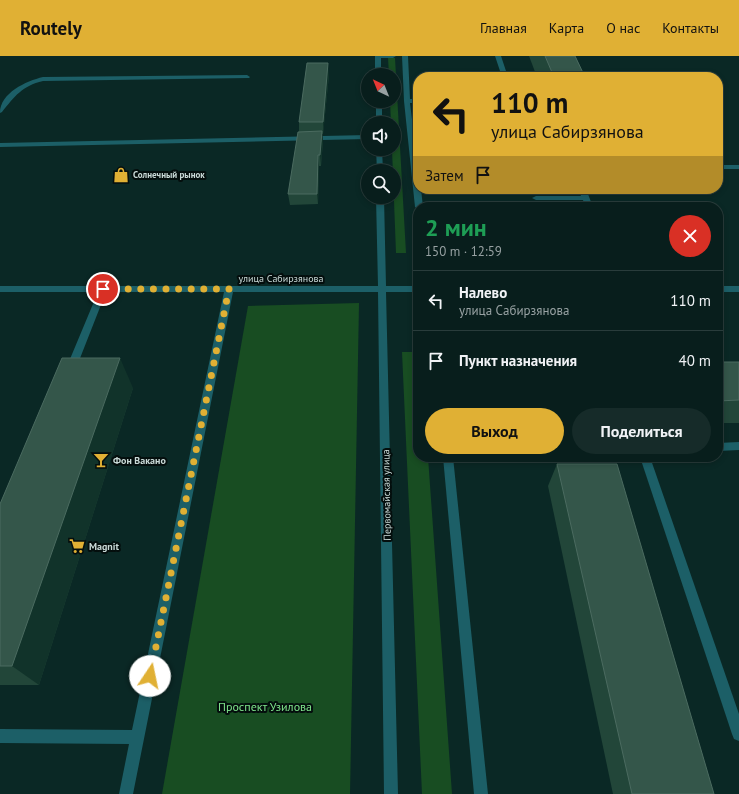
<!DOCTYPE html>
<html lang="ru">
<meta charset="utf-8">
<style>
:root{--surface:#081e1c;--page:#162b29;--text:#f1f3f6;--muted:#98a2a3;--line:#293c3b;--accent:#e0b034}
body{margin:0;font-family:"PT Sans",sans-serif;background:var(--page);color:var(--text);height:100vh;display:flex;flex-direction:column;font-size:15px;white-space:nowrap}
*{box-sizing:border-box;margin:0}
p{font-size:13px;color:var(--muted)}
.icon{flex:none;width:22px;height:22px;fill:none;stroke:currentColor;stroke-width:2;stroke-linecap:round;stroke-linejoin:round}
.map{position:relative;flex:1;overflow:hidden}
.side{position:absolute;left:413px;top:146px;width:310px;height:260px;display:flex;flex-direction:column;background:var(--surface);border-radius:16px;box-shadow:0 2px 6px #0003,0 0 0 1px var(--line)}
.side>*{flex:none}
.guide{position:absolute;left:413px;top:16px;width:310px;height:122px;border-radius:16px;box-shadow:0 2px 6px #0003,0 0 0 1px var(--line);background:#e0b034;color:#111;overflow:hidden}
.needle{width:26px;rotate:317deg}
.buttons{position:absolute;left:361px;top:12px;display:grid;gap:8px}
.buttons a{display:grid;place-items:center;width:40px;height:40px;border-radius:50%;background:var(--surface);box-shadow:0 2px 6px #0003,0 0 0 1px var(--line);font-size:20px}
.pin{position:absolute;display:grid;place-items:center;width:34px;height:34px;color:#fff;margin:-17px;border:2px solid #fff;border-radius:50%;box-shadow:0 1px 4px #0007}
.me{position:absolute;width:44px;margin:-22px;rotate:11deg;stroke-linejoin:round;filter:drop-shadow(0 0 3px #0008)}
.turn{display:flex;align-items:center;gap:14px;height:84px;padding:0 12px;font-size:18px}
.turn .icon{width:52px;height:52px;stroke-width:2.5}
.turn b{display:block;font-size:28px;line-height:34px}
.then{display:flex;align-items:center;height:38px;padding:0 12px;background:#0003;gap:8px;font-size:15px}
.round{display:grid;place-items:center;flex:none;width:42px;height:42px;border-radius:21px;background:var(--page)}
.head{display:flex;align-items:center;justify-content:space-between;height:68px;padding:0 12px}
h1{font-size:24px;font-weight:700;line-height:30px;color:#1e9e55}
.button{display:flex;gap:8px;margin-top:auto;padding:8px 12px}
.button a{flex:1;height:46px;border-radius:24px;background:var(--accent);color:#111;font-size:16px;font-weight:700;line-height:46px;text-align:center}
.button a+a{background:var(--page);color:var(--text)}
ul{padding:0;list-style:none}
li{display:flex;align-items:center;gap:12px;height:60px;padding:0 12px;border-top:1px solid var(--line)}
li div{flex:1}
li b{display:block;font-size:15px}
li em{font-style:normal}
header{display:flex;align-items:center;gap:24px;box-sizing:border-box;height:56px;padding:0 20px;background:var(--accent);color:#111}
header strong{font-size:19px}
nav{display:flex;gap:22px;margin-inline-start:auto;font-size:14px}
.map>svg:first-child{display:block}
</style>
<header>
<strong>Routely</strong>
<nav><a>Главная</a><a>Карта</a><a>О нас</a><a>Контакты</a></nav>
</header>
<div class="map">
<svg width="739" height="738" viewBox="0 0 739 738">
<rect width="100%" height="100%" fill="#0a2825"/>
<g fill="#184d22">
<path d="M388 2H395L406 197H396L392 93H394V67H391L390 45H394V19H389Z"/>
<path d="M359 247 350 738H162L248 250Z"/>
<path d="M402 296H418V401H428L452 738H422Z"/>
</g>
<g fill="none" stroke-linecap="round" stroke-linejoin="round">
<g fill="#1c5f67" fill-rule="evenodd">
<path d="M375 0H396L393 2H381V19H375Z"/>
<path d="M402 0H408L410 43H418V47H410L418 112V133H421L423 151H418V153L415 151 404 45Z"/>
<path d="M495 0H501L508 21H502Z"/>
<path d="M247 19 250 21 249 22 43 25C22 30 15 40 2 56L0 57C0 37 26 25 43 21Z"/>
<rect x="376" y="45" width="6" height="22"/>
<path d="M368 79V83L0 91V87Z"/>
<path d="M376 93H382L383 115H377Z"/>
<rect x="718" y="109" width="21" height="4"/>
<path d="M578 133H586L593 151H585L583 144H536L532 142 536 140H581Z"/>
<path d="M376 141H384L386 230H418V236H386L398 738H384L378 236H233L133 738H119L129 688 0 687V673L132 674 224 236H106L75 315 70 318 65 315 98 236H0V230H378Z"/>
<rect x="718" y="230" width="21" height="6"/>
<path d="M739 386V394L718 395V387Z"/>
<path d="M443 401H453L488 738H474Z"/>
<path d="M640 401H650L739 658V685L734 683 732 678Z"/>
</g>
</g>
<g fill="#224639">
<path d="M529 0H575L585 21H537Z"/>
<path d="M329 19 323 78H322L323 85 321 110H319L318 148 290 149 288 138 299 76V66Z"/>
<rect x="718" y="306" width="21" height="61"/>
<path d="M133 332 39 629H0V448Z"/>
<path d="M557 408 714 738H613L548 430Z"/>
</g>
<g fill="#11332a">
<path d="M328 7 329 19 323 78V66Z"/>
<path d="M322 75 323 85 321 110 320 99Z"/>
<path d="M318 99 319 110 318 148 317 138Z"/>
<path d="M120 302 133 332 39 629 12 610Z"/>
</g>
<g fill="#34564a" stroke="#4b6b60">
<path d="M545 0H575L585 21H554Z"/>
<path d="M307 7H328L323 66H299Z"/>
<path d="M322 75 320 99H318L317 138H288L298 76Z"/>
<path d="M62 302H120L12 610H0V448Z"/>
<path d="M718 306H739V344L718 345Z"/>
<path d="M557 408H617L714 738H632Z"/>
</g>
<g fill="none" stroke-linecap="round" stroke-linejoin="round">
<path stroke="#e0b034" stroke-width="7" stroke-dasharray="0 12.6" d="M103 233H229L150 620"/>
</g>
<defs>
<symbol id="shop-bare" viewBox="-9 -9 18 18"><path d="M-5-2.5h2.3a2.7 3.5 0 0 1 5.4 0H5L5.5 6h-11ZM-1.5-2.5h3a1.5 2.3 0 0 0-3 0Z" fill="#e0b034" stroke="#040e0d" stroke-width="2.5" paint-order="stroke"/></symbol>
<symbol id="bar-bare" viewBox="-9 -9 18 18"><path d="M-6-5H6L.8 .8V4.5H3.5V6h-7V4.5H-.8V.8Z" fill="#e0b034" stroke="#040e0d" stroke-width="2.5" paint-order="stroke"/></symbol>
<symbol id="supermarket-bare" viewBox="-9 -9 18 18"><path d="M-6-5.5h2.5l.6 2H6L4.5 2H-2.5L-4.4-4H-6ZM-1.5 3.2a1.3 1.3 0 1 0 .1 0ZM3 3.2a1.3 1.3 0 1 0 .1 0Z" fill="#e0b034" stroke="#040e0d" stroke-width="2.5" paint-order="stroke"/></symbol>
</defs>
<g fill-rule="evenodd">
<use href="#shop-bare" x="110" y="108" width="22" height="22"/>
<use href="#bar-bare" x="90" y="393" width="22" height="22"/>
<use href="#supermarket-bare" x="66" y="479" width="22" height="22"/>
</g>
<g text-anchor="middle" stroke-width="4" stroke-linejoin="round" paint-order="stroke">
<g font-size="9" font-weight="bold" fill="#cadad8" stroke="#040e0d" text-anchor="start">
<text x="133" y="122">Солнечный рынок</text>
</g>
<g font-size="10" fill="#cadad8" stroke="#040e0d">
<text x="281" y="226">улица Сабирзянова</text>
<text transform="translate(386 439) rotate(-91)" y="4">Первомайская улица</text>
</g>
<g font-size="10" font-weight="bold" fill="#cadad8" stroke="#040e0d" text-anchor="start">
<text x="113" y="408">Фон Вакано</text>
<text x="89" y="494">Magnit</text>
</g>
<g font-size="12" fill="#7fe48c" stroke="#040e0d">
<text x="265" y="655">Проспект Узилова</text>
</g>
</g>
</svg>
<div class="buttons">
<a><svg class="needle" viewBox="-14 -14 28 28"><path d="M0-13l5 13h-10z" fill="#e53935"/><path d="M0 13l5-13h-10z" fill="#98a2a3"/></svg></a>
<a><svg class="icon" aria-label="sound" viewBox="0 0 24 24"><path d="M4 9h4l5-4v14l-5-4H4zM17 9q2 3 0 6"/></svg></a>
<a><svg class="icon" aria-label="search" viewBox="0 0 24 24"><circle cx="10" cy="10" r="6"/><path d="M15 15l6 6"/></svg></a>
</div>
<div class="pin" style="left:103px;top:233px;background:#d93025"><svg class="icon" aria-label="arrive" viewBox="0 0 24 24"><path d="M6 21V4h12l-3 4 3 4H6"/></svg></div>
<svg class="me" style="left:150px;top:620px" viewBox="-20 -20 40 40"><circle r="19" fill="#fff"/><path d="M0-13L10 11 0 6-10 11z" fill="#e0b034"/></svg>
<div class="guide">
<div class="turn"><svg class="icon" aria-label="left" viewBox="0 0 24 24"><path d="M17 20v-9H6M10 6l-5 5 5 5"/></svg><div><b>110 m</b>улица Сабирзянова</div></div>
<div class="then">Затем<svg class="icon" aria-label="arrive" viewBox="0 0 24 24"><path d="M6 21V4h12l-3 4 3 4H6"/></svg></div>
</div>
<section class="side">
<div class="head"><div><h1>2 мин</h1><p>150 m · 12:59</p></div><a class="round" style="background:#d93025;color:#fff"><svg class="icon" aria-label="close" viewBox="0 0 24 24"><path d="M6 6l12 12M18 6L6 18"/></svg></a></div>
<ul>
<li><svg class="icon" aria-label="left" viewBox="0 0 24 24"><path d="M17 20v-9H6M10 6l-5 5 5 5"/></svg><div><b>Налево</b><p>улица Сабирзянова</p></div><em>110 m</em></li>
<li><svg class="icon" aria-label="arrive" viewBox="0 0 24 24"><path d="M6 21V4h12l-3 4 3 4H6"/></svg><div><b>Пункт назначения</b></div><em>40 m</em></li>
</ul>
<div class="button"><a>Выход</a><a>Поделиться</a></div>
</section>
</div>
